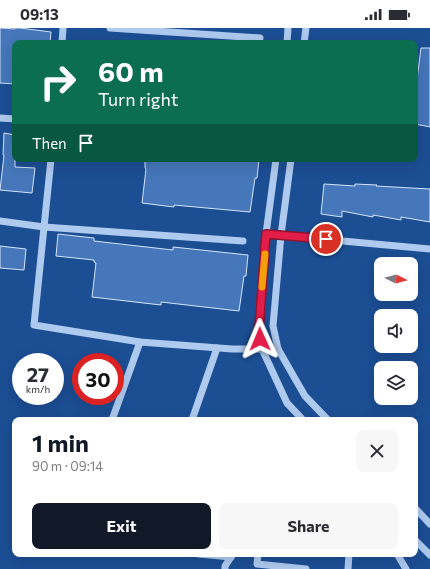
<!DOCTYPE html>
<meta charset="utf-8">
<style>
:root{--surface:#fff;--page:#f7f7f7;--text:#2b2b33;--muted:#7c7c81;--accent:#111827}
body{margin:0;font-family:Commissioner,sans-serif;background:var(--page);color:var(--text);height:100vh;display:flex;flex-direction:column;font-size:15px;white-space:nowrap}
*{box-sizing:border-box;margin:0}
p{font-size:13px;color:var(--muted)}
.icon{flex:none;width:22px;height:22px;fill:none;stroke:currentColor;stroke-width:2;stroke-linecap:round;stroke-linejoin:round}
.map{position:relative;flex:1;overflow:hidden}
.sheet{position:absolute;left:12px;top:389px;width:406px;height:140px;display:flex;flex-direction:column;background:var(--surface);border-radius:8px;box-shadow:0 4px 16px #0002}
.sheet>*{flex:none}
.hud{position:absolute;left:12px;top:12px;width:406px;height:122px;border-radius:8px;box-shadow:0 4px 16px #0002;background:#0b6e4f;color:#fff;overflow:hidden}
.needle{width:26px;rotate:96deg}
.controls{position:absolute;left:374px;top:229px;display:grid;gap:8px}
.controls a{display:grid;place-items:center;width:44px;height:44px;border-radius:8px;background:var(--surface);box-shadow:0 4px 16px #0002;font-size:20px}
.speed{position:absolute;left:12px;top:325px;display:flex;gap:8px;font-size:20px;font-weight:700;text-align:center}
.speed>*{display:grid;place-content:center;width:52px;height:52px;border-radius:50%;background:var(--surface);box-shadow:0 4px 16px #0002;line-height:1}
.speed small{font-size:10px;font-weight:400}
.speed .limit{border:6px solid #d22;background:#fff;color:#111}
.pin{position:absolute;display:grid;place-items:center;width:34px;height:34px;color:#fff;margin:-17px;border:2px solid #fff;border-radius:50%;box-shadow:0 1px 4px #0007}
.me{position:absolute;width:44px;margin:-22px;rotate:359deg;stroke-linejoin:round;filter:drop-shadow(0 0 3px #0008)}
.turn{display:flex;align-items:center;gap:14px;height:84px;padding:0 20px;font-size:18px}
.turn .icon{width:52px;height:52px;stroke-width:2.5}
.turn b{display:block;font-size:28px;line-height:34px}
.then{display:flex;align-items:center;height:38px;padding:0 20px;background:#0003;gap:8px;font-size:15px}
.round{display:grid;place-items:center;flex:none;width:42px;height:42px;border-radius:8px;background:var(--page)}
.summary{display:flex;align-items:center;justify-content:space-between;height:68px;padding:0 20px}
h1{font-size:24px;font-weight:700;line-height:30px;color:var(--accent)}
.primary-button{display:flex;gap:8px;margin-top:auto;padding:8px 20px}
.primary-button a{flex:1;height:46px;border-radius:8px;background:var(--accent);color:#fff;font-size:16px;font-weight:700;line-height:46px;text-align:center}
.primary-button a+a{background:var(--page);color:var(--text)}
.status{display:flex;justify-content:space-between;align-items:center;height:28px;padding:0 20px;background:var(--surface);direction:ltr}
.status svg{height:11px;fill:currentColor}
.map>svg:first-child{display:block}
</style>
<div class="status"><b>09:13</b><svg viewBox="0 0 49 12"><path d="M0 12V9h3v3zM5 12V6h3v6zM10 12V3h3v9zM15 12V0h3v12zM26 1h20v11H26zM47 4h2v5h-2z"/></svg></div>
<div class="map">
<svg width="430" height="541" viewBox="0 0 430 541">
<rect width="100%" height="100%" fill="#1c4e94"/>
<g fill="#4577ba" stroke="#d5e5fa">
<path d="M0 0 15 1V0H20L51 4 50 15H15V56L0 55Z"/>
<path d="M421 20H430V99L415 96V67Z"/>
<path d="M4 105 15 107V139L35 140 32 165 0 162 4 127H3Z"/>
<path d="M145 131H259L257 150H255L250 184 174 177V179L142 175 146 141 145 140Z"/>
<path d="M324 156 355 158V156L377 157 376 158 430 161V194L401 189V192L373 187V189L342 183V189L321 186Z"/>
<path d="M58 206 94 210V213L173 222V219L248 227 246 248H244L239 283 161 274V277L92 269 96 235 94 234V232L56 228Z"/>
<path d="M0 218 26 221 24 242 0 240Z"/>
</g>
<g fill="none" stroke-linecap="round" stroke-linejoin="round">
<g stroke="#aecaef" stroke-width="7">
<path d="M110 0 260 10"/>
<path d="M62 15 63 0"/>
<path d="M287 15 288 0"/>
<path d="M304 15 306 0"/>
<path d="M0 90 15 91"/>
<path d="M51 131 34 297 140 314 232 321H278"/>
<path d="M276 131 266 206 259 301 262 321 287 375 303 392"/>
<path d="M291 131 281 207 273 298 278 321 305 368 328 392"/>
<path d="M0 193 44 199 243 213"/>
<path d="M266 206 430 221"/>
<path d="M112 392 140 314"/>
<path d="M192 392 217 320"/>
<path d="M415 480 430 496"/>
<path d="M415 512 430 527"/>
<path d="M199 526 231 529"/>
<path d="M258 526 257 536 306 541"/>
<path d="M397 526 406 541"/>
<path d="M225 541V538L233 526"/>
<path d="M348 541 349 526"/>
</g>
</g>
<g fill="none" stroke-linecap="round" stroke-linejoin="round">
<defs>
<path id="route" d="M260 311 259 301 266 206 326 211"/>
</defs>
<use href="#route" stroke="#92132f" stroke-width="10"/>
<use href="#route" stroke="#e11d48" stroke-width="7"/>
<path stroke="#f59e0b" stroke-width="7" d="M262 259 265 226"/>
</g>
</svg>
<div class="controls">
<a><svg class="needle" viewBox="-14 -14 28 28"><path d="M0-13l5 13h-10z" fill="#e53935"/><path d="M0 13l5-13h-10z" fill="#7c7c81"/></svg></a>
<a><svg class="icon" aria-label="sound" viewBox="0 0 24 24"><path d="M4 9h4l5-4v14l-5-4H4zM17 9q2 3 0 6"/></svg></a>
<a><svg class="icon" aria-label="layers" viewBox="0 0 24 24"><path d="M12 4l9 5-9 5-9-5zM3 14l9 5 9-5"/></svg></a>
</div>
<div class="speed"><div>27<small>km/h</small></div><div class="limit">30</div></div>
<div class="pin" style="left:326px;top:211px;background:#d93025"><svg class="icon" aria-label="arrive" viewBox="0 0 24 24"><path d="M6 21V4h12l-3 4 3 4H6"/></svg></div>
<svg class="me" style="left:260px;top:311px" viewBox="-20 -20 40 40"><path d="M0-17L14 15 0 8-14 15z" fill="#e11d48" stroke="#fff" stroke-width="4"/></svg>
<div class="hud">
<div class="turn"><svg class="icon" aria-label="right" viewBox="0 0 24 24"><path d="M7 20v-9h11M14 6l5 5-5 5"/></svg><div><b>60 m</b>Turn right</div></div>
<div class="then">Then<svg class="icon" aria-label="arrive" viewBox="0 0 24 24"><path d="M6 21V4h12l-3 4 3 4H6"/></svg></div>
</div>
<section class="sheet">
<div class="summary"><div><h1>1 min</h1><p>90 m · 09:14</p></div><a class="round"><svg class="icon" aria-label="close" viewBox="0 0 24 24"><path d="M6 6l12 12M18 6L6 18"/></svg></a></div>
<div class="primary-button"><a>Exit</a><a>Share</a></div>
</section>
</div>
